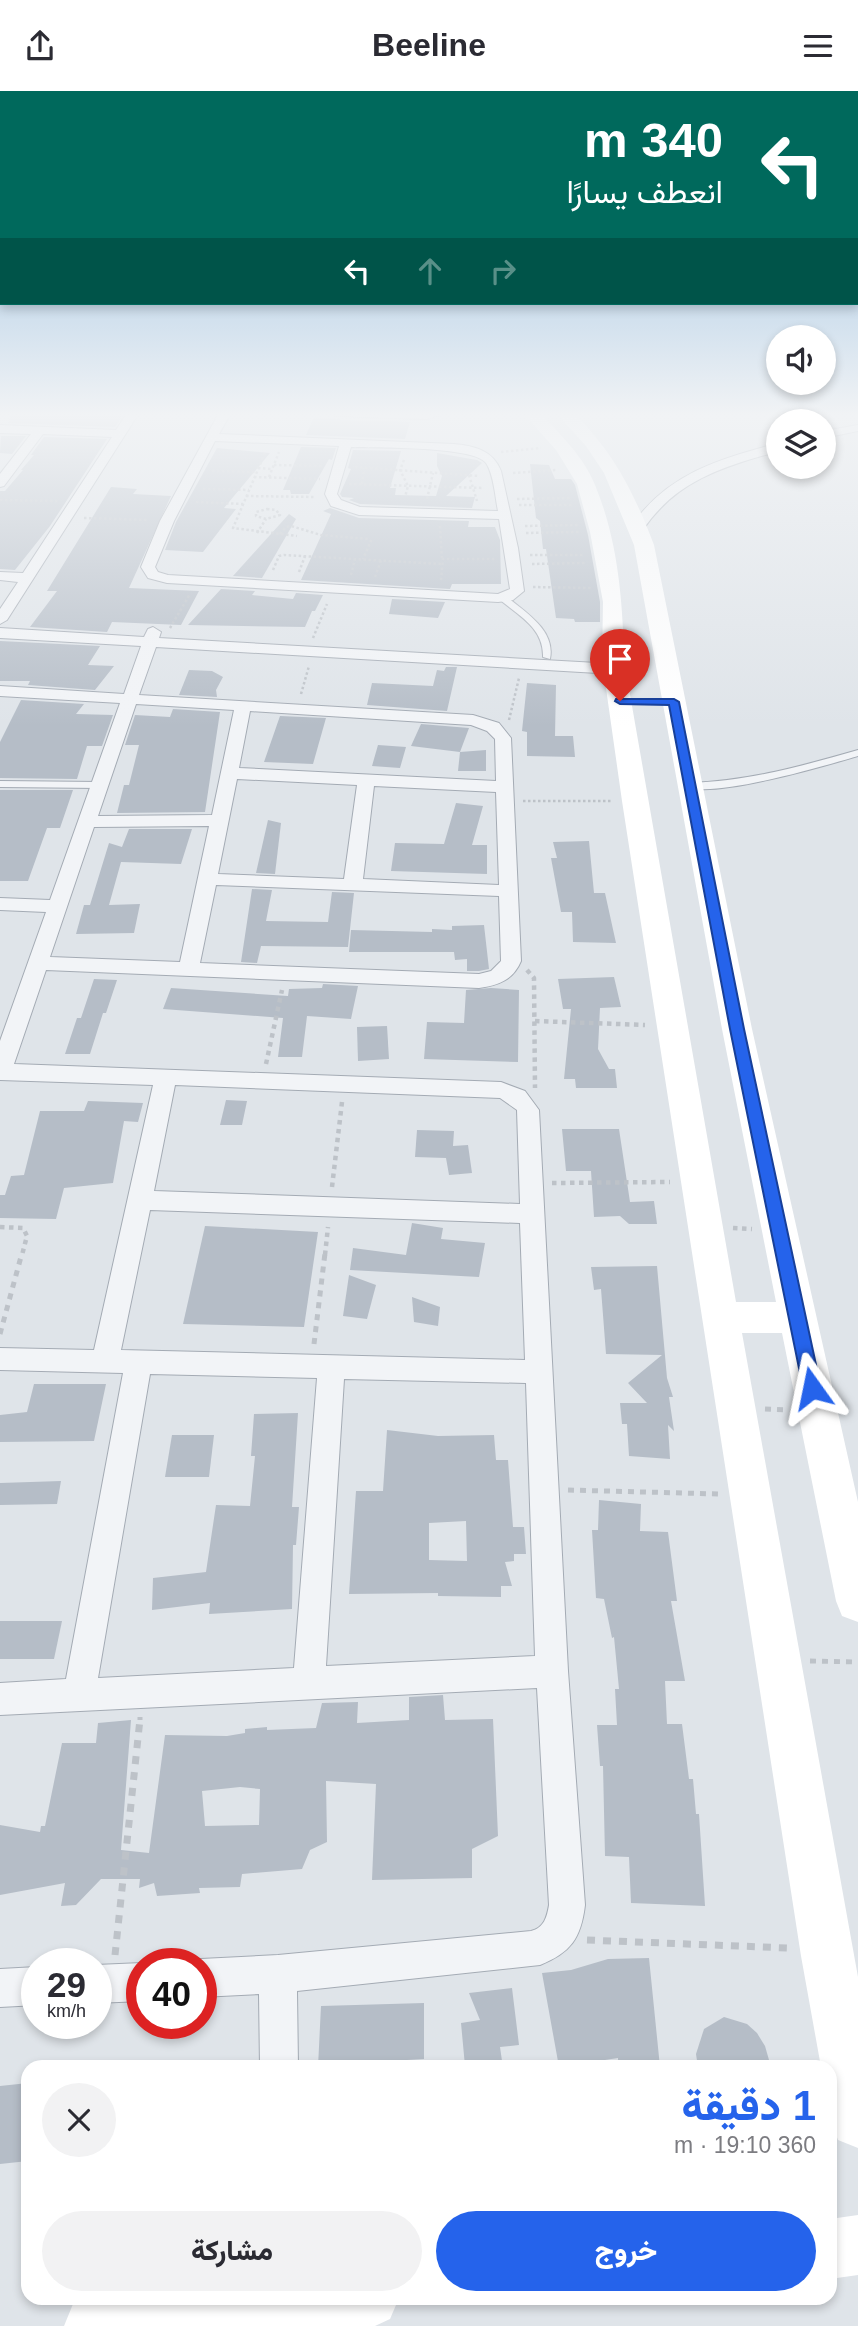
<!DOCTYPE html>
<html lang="ar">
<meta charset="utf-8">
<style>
:root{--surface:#fff;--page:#f2f2f3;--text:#2b2b33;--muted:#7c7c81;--accent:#2563eb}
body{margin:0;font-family:Arial,Vazirmatn,sans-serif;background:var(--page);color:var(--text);direction:rtl;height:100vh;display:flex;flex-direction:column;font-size:26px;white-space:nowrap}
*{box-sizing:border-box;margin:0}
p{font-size:23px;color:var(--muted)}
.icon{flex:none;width:38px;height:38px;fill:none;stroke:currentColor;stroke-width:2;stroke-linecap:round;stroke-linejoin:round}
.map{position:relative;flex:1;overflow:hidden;direction:ltr}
.side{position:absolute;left:21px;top:1969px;width:816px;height:245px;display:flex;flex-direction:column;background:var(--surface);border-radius:21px;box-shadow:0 4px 10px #0003;direction:rtl}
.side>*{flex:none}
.banner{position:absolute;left:0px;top:0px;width:859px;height:214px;box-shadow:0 4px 10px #0003;direction:rtl;background:#00695c;color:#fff;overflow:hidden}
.tools{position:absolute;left:766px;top:234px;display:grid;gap:14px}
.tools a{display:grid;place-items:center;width:70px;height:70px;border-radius:50%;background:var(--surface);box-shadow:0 4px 10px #0003;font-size:35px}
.speed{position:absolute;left:21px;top:1857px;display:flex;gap:14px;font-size:35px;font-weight:700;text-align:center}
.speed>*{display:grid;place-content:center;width:91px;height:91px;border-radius:50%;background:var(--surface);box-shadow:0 4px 10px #0003;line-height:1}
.speed small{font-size:18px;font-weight:400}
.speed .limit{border:10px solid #d22;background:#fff;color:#111}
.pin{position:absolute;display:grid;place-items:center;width:60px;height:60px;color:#fff;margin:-72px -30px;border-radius:50% 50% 50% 0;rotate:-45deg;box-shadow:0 0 7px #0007}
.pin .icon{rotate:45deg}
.me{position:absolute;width:77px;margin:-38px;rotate:348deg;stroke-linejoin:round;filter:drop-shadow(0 0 5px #0008)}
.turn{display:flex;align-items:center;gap:24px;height:147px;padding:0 21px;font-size:32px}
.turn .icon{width:91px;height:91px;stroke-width:2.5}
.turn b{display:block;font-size:49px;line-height:60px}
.lanes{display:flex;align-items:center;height:66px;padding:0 21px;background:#0003;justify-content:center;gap:35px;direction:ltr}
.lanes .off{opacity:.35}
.round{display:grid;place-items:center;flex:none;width:74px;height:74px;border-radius:37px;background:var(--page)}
.headline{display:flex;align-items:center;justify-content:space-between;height:119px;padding:0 21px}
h1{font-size:42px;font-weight:800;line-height:52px;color:var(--accent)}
.action{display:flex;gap:14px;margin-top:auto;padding:14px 21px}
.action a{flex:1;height:80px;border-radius:42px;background:var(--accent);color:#fff;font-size:28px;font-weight:800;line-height:80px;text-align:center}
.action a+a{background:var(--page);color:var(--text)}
header{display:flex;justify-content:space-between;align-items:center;height:91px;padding:0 21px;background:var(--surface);font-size:32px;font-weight:800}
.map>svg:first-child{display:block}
</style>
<header><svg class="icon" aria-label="menu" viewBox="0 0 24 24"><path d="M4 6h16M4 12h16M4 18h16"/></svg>Beeline<svg class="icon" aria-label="share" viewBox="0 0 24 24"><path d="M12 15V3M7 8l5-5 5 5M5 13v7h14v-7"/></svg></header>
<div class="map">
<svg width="858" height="2235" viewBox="0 0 858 2235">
<rect width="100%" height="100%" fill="#dfe4e9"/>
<g fill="#b5bdc7" fill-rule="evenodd">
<path d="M13 322H124L115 336 8 332Z"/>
<path d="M314 326 344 329 410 331 405 348 306 344Z"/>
<path d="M1 345H26L12 363 0 362Z"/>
<path d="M44 346 107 348 50 435 15 479 0 478V400H5L23 379H21L34 364H31Z"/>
<path d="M301 356 336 357 332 369 329 368 309 403H291L290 399H283Z"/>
<path d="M217 357 270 362 224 417 236 418 203 461 165 459 176 431Z"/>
<path d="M353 359 401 360 390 397H396L395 404 436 405 442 385 437 375V362L477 369 482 372 446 405 475 406 472 417 360 413 349 409 354 407 342 406 340 403 351 378 348 377Z"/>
<path d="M530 373 549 374 555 388H571L575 394 588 444 600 511V531H575L574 528 556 527 546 458H543L540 430 536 427Z"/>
<path d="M111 396 137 398 133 403 171 405 129 497 199 500 181 534 112 531 107 541 30 536 57 500H47Z"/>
<path d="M330 417 359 427 469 430 468 436H495L500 449 501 493H452L450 498 301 489 331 423 323 420Z"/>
<path d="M289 423 296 428 262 487 233 485Z"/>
<path d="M221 498 255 500 252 504 293 508 296 502 323 504 315 520H312L305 536 188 534Z"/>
<path d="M392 508 445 511 438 527 389 523Z"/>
<path d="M0 550 100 555 88 574 114 575 95 599 28 594 30 590H0Z"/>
<path d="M446 576H457L447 620 367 614 372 592 433 595 437 579 444 580Z"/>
<path d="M189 579 212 580 223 586 216 599 217 606 179 604Z"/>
<path d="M527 592 556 594 555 645H573L575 666 527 665V641L522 640Z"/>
<path d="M21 609 84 613 76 623 113 624 102 655H87L77 688 0 687V651Z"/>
<path d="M173 618 220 621 205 721 117 722 124 694H129L139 654H125L135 624 170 626Z"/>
<path d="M280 625 326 627 313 673 264 671Z"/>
<path d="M421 633 469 637 460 661 411 655Z"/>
<path d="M378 654 406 656 400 677 372 675Z"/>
<path d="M486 659V680H458L460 661Z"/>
<path d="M0 699H73L60 737H47L28 790H0Z"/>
<path d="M456 712 483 715 472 754H487V783L391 780 395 752 444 753Z"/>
<path d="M268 729 281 732 275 783 256 782Z"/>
<path d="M129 738H192L181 773 121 771 109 814 140 813 134 842 76 843 84 814H90L109 752 122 756Z"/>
<path d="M589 750 594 802H605L616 852 573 851 572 821H561L551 767H557L553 751Z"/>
<path d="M252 798 272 799 266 830 328 831 332 801 354 802 348 856 261 855 257 872 241 871Z"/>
<path d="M484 834 489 878 479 880H467V868L455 869 454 861H349L351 839 432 841V838L452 839V835Z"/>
<path d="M614 886 621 916 600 917 598 958 609 978H615L617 997H576L575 988H564L571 918H563L558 888Z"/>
<path d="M94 888 117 889 106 922H103L90 963H65L77 927H81Z"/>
<path d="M323 893 358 895 351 928 307 925 302 966H278L283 927 163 918 171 897 288 905 289 898 322 897Z"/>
<path d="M491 897 519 899 518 971 424 968 427 931 464 932 466 899Z"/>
<path d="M387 935 389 968 358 970 357 936Z"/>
<path d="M226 1009 247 1010 242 1034H220Z"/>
<path d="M88 1010 143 1012 138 1031 124 1030 113 1092 64 1097 56 1128 0 1127V1104H5L11 1085 24 1084 40 1020H84Z"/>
<path d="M562 1038H619L630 1111 654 1110 657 1133H629L620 1125 594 1126 591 1080H566Z"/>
<path d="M417 1039 454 1040 453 1055 468 1054 472 1082 449 1084 446 1067 415 1066Z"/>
<path d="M412 1132 443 1137 441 1148 485 1152 479 1186 350 1179 353 1157 406 1164Z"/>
<path d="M205 1135 318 1141 304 1236 183 1233Z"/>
<path d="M657 1175 667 1287 673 1306H669L674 1340 668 1334 670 1368 629 1365 627 1333H622L620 1312H647L628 1292 662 1264 606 1263 601 1198 594 1199 591 1176Z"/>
<path d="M349 1184 376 1194 367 1228 343 1225Z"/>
<path d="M412 1206 440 1216 438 1235 414 1231Z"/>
<path d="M34 1293H106L94 1350 0 1351V1324L27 1321Z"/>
<path d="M298 1322 292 1416H299L296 1454H293L292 1518 209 1523 210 1512 152 1519 153 1487 206 1481 216 1414 250 1415 255 1365H251L254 1323Z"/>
<path d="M387 1339 438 1345 494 1344 496 1369H508L513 1436H524L526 1463H514V1470L505 1471 512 1495H501V1506L438 1505V1502L349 1503 356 1400H383ZM466 1430 467 1470 429 1469V1432Z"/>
<path d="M172 1344H214L209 1386H165Z"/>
<path d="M61 1390 57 1413 0 1414V1392Z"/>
<path d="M599 1409 641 1413 640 1440 668 1441 677 1510H671L685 1590H665L667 1633H682L689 1688H693L696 1723H699L705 1815 631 1812 629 1766 605 1765 603 1675H600L597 1634H617L615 1598H619L614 1546 612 1547 604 1508 596 1507 592 1439H598Z"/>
<path d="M0 1530H62L54 1568H0Z"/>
<path d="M443 1604 445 1629 493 1628 498 1745 472 1758V1787L372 1789 376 1693 326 1690 327 1751 310 1759 302 1778 242 1783 240 1796 199 1797 200 1802 157 1805 154 1792 139 1797 140 1788H101L76 1814 61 1815 65 1792 0 1804V1734L40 1741 41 1735H45L62 1652H96L98 1632 131 1629 121 1759 149 1762 165 1644 227 1645 245 1642V1638L267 1636V1639L316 1637 322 1612 358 1611 357 1632 409 1629V1606ZM240 1696 260 1698 259 1734 205 1735 202 1700Z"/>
<path d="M649 1867 660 1976H618V1967L559 1976 542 1882 571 1879 608 1868Z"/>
<path d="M512 1897 519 1954 500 1956 502 1970 465 1975 461 1932 480 1929 469 1902Z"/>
<path d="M424 1912V1968L407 1969V1976H318L321 1915Z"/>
<path d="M724 1926 747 1933 757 1942 765 1955 771 1976H698L696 1963 704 1938Z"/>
<path d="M28 1992V2070L0 2073V1995Z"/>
</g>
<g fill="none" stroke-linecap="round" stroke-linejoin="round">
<defs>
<g id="lane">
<path d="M500 505H506C525 521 556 539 550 568L543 566C544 538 520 525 500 509Z"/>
<path d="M858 659V665C828 674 709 709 686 695L690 692C749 690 802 675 858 659Z"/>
<path d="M0 690 100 691 104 694 100 697 0 696Z"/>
</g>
<g id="street">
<path d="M127 322H139L7 529 0 533V518L18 491 0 489V481L23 482 112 346 43 343 4 395 0 396V383L31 343 0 342V334L116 339Z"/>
<path d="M219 322H231L219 343 454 353C474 355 493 359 501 380L518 457 524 500 513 509 498 511 167 492 148 487 141 476 160 430ZM215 350 339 355 325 403 331 415 359 424 499 428 510 498 498 503 168 484 158 481 155 476 174 430ZM351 356C375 357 474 355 486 372 494 384 495 406 498 420L360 416 341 409 337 403Z"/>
<path d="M329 322H445L427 328 335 325Z"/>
<path d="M858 334V340L824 347V340Z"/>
<path d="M779 352V360C723 376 676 389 642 440L637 441 630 437C666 383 719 368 779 352Z"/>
<path d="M153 536 161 541 159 547 615 573 623 578 615 583 156 556 139 604 473 624 499 632 511 647 521 870C513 889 499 894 479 897L46 879 14 973 501 991 525 1000 539 1019 568 1580 585 1814C581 1848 570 1862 540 1874L297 1900 298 1976H260L259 1903 201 1906V1872H191L201 1868 278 1864 531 1840C544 1837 547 1826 549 1814L537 1597 0 1624V1592L66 1588 123 1282 0 1279V1257L94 1259 153 994 0 989V950L46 821 0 819V807L50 809 120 612 0 605V595L124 603 141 555 0 547V537L144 546 148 538ZM136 613 234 619 212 724 98 725ZM250 620 471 634 487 640 495 648 496 690 239 677ZM237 688 357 694 344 788 218 783ZM374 695 496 701 499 794 363 788ZM209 735 180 871 50 866 94 736ZM216 794 499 805 501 870 491 880 479 883 200 872ZM175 994 500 1007 517 1019 520 1113 154 1100ZM150 1119 520 1132 525 1269 121 1259ZM150 1283 317 1287 294 1577 98 1587ZM344 1288 526 1292 535 1565 326 1575Z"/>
<path d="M142 1872V1910L96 1912V1874Z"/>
<path d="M37 1876V1914L0 1916V1878Z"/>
</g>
</defs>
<use href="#lane" stroke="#a4abb4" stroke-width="2"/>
<use href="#street" stroke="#a4abb4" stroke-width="2"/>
<g stroke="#bdc2c8" stroke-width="2.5" stroke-dasharray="2.5 2.5" stroke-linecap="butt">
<path d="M501 361 541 357"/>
<path d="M265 362 233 437 297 445"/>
<path d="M404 369 400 379 408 395 405 406"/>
<path d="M274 374 322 375"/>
<path d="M355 376 479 385"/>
<path d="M258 377 272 378"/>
<path d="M212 380 256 381"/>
<path d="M513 382 556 379"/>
<path d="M469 384 477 410"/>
<path d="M254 386 320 388"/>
<path d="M269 386 279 361"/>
<path d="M349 393 484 397"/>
<path d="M362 393 364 377"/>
<path d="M203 398 249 399"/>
<path d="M246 405 316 406"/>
<path d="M427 408 433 382"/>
<path d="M517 408 571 407"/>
<path d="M0 409 58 410"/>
<path d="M196 411 243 413"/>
<path d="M519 414H573"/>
<path d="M267 418 276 419 280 424 266 428 256 425V421Z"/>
<path d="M84 427 149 429"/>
<path d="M440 435 442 469"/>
<path d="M525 435 579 434"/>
<path d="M257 442 266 428"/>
<path d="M526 442 580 441"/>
<path d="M280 443 286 436 291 435 321 444 368 448 371 450 363 468"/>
<path d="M530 464H584"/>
<path d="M532 473 586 472"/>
<path d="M273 479 279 465 284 464 441 473"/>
<path d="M299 481 305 465"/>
<path d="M351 484 355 468"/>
<path d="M375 486 381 469"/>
<path d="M441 489 443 468H497"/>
<path d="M533 496 591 497"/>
<path d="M170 537 190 503"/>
<path d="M313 547 327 513"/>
<path d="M301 603 309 575"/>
<path d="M509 629 519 587"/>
<path d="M523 710H613"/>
</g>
<g stroke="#bdc2c8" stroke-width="4.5" stroke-dasharray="4.5 4.5" stroke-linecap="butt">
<path d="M527 879 534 887 535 997"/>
<path d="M535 930 645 934"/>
<path d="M266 973 282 899"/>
<path d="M552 1092 670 1091"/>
<path d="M332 1096 342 1011"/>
<path d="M0 1136 23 1137 27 1145 22 1164"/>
<path d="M733 1137 752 1138"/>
<path d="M325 1164 328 1136"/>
</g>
<g stroke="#bdc2c8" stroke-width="5" stroke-dasharray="6 6" stroke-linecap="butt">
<path d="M0 1243 22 1162"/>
<path d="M314 1253 325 1162"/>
<path d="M765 1318 788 1319"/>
<path d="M568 1399 720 1403"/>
<path d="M810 1570 858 1571"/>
<path d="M140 1629V1626"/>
</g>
<g stroke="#bdc2c8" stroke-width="7" stroke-dasharray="8 8" stroke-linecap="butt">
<path d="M587 1849 788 1857"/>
<path d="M115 1864 140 1628"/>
</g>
<use href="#lane" fill="#f2f4f7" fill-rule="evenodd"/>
<use href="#street" fill="#f2f4f7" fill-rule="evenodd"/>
<g fill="#fff" fill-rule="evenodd">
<path d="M523 322H540C560 343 584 366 595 394 618 449 623 511 624 569L736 1211H776L722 938 634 454 604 382 586 355 556 322H573C613 359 635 404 654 454L752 938 858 1411V1531L842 1525 836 1510 782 1242H742L858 1886V2057L838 2049 830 2027V1976H821L801 1865 622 710 602 569 603 511 590 441 577 393 556 359Z"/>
<path d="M858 2124V2184L830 2188V2128Z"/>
<path d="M89 2207H399L390 2228 375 2235H64L73 2213Z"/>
</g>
</g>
<linearGradient id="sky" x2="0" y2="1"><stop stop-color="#87b5dd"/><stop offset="0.51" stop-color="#f1f3f5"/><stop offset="1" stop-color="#f1f3f5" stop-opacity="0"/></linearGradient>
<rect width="858" height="635" fill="url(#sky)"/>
<path fill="#2563eb" stroke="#184099" stroke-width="2" d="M616 608H674L679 611 744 938 821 1297 818 1302 812 1305 806 1302 803 1297 730 938 669 614 620 613 615 610Z"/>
</svg>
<div class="tools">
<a><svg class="icon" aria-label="sound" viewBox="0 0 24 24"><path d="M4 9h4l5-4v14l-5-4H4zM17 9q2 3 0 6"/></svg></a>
<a><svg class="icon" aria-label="layers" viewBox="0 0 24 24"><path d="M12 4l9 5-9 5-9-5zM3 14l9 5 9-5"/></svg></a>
</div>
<div class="speed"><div>29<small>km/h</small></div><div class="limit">40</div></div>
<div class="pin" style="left:620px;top:610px;background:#d93025"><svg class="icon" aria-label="arrive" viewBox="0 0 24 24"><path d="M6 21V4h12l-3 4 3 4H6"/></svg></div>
<svg class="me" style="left:812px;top:1297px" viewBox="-20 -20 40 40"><path d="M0-17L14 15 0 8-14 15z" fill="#2563eb" stroke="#fff" stroke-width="4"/></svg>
<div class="banner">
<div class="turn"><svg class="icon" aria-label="left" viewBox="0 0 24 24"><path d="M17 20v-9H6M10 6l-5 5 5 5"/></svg><div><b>340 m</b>انعطف يسارًا</div></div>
<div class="lanes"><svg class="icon" aria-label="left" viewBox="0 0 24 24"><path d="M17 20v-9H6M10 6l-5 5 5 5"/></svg><svg class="icon off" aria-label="ahead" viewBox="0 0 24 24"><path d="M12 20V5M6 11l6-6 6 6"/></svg><svg class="icon off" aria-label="right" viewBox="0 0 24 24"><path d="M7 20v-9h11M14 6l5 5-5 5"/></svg></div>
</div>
<section class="side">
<div class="headline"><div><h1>1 دقيقة</h1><p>360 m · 19:10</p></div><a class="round"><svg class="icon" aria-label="close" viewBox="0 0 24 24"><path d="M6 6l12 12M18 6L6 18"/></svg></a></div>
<div class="action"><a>خروج</a><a>مشاركة</a></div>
</section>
</div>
